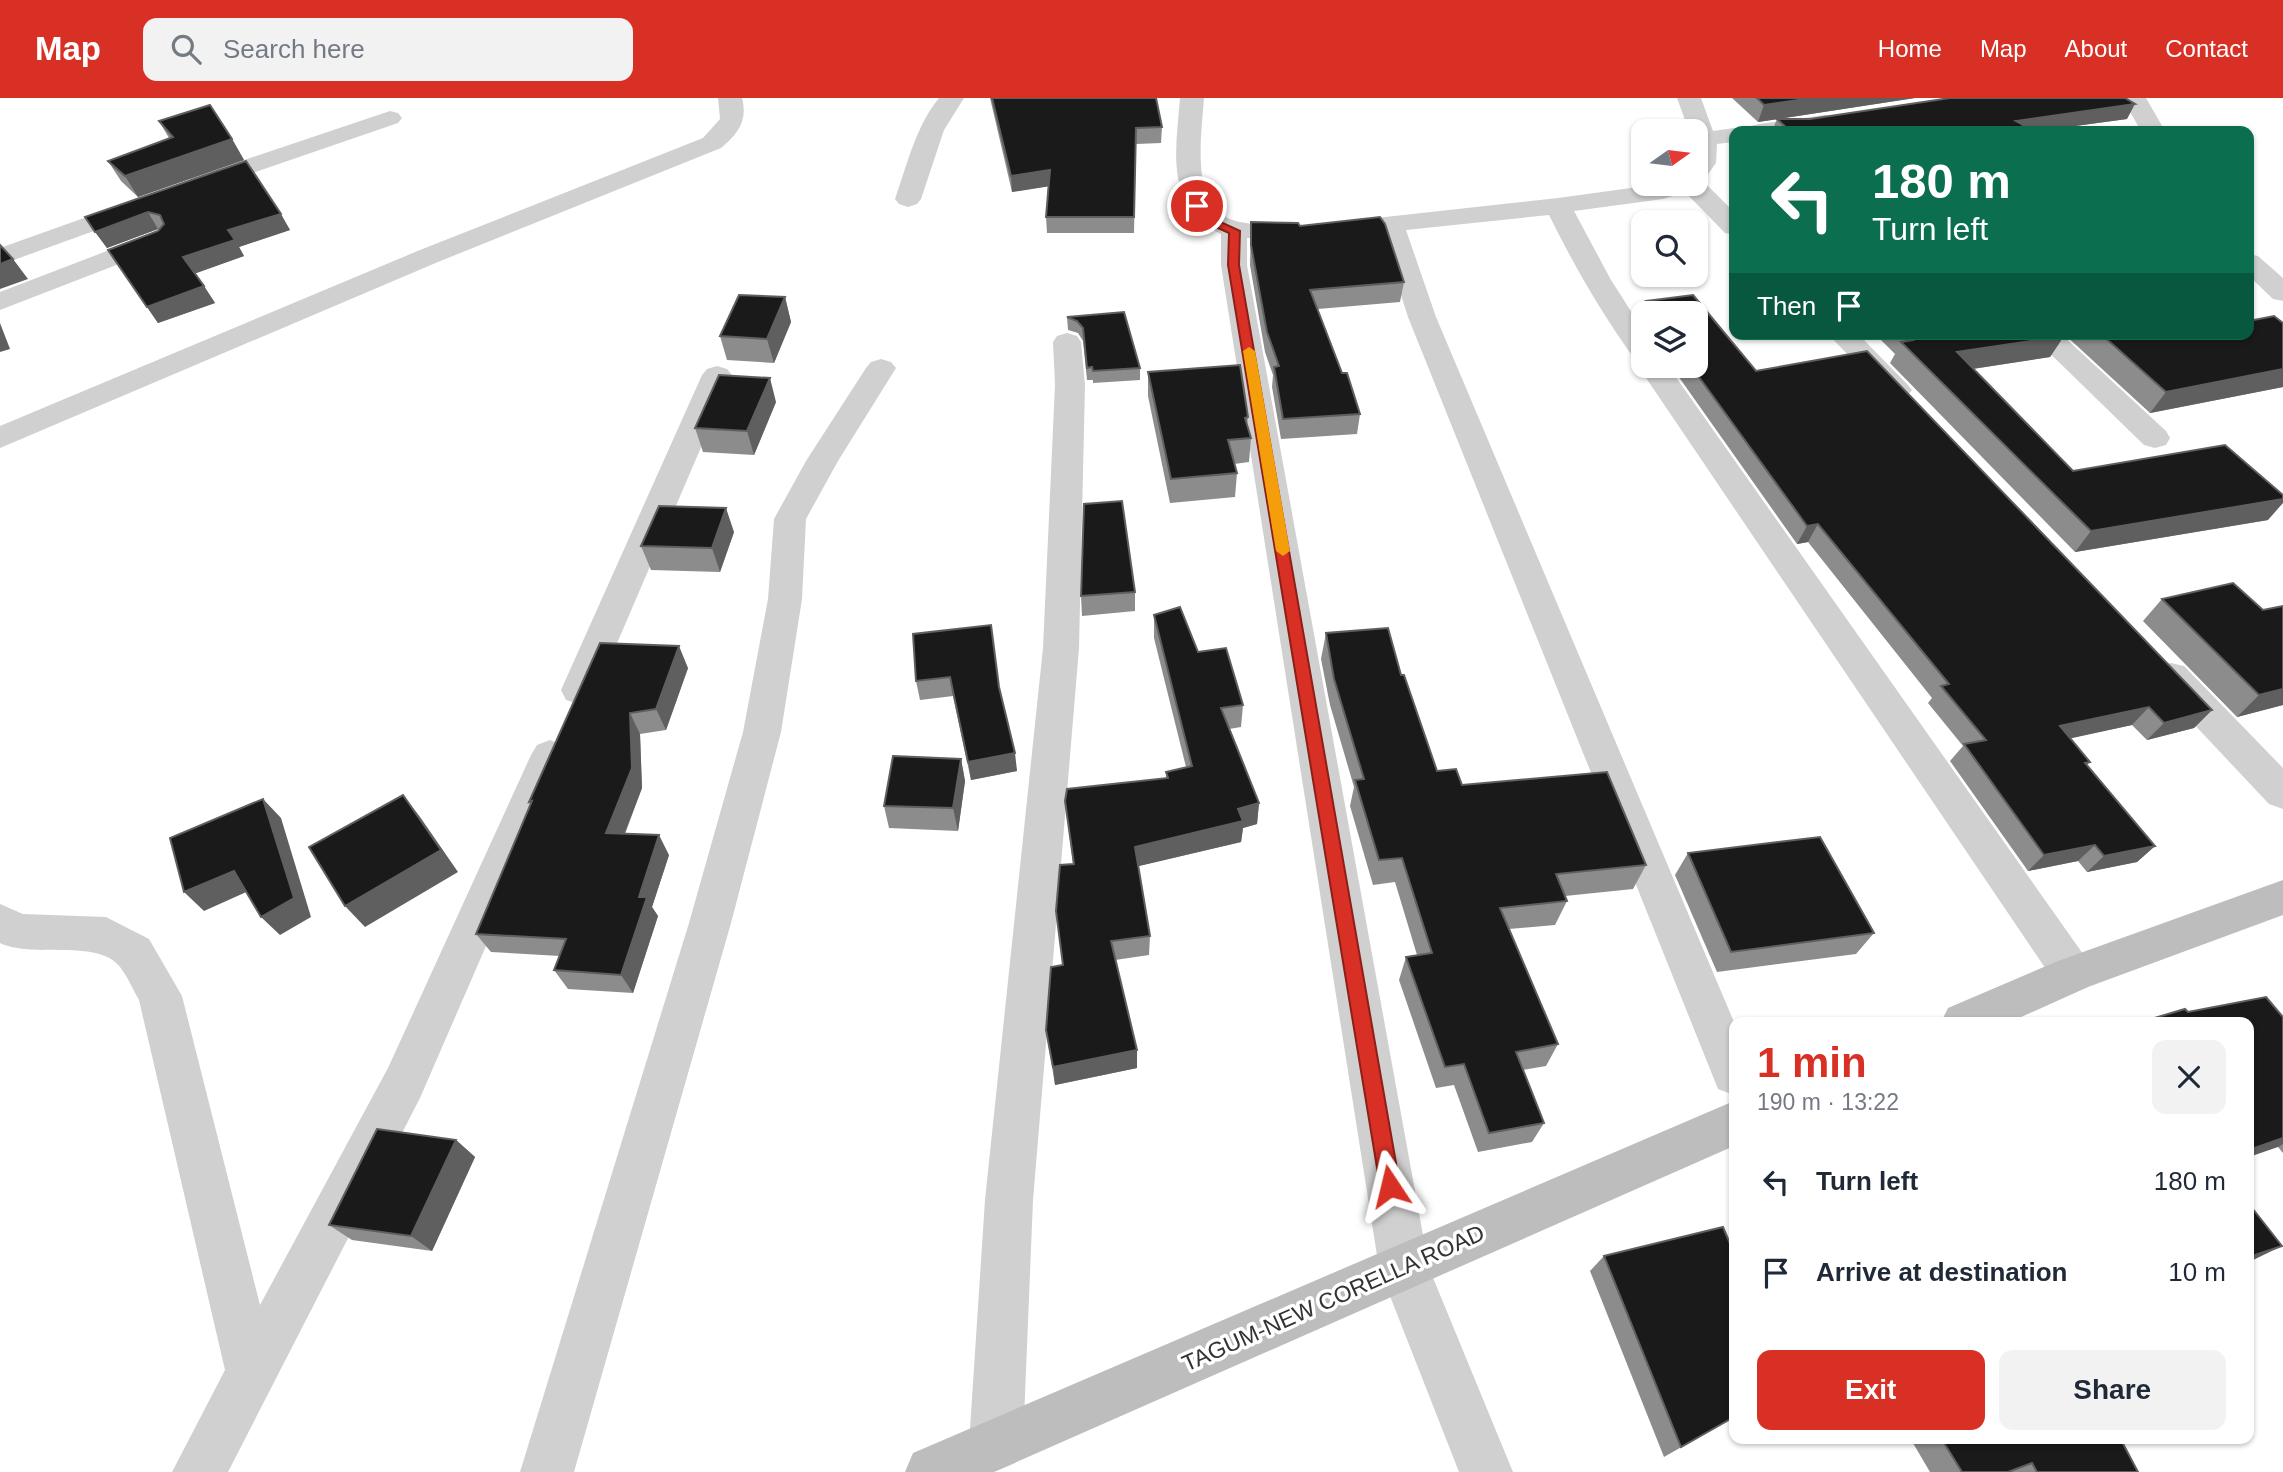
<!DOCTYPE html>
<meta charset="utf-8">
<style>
:root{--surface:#fff;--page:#f2f2f3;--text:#1f2937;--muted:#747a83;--accent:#d93025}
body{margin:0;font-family:Helvetica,sans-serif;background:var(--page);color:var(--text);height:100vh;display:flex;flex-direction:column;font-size:26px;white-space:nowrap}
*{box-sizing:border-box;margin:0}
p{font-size:23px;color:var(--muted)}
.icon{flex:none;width:38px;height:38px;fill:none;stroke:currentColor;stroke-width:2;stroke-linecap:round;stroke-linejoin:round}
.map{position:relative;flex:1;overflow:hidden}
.panel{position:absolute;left:1729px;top:919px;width:525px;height:427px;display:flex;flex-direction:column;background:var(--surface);border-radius:14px;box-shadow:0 2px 5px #0004}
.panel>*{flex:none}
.guide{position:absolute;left:1729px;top:28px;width:525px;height:214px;border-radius:14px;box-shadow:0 2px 5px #0004;background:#0b6e4f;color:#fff;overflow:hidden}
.needle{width:46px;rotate:76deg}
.fabs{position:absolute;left:1631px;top:21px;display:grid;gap:14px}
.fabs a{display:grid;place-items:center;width:77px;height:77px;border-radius:14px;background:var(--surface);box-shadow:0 2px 5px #0004;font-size:35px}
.pin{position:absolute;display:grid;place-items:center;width:60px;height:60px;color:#fff;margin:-30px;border:4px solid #fff;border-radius:50%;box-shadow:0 2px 7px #0007}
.me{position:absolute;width:77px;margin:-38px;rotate:350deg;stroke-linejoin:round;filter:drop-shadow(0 0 5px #0008)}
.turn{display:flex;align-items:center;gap:24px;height:147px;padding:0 28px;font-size:32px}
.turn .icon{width:91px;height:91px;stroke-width:2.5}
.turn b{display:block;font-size:49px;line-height:60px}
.then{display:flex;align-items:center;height:66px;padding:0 28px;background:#0003;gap:14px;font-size:26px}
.round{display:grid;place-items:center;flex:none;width:74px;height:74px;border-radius:14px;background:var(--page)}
.summary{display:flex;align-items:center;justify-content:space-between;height:119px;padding:0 28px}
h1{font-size:42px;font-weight:800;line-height:52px;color:var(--accent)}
.primary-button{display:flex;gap:14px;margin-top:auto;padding:14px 28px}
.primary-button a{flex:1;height:80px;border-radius:14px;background:var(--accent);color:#fff;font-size:28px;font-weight:800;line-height:80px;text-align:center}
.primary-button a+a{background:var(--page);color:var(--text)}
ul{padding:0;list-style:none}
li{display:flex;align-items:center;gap:21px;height:91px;padding:0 28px}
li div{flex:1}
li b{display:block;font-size:26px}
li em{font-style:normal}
header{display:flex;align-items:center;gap:42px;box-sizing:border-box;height:98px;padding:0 35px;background:var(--accent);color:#fff}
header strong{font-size:33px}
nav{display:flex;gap:38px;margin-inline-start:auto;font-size:24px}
.search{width:490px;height:63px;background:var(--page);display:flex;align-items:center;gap:18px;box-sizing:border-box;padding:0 24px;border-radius:14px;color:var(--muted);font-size:26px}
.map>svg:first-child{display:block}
</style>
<header>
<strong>Map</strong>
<div class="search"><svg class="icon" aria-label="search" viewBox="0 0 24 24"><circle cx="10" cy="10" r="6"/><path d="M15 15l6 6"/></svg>Search here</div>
<nav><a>Home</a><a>Map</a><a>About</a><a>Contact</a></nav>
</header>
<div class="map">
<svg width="2283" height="1374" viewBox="0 0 2283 1374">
<rect width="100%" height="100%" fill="#fff"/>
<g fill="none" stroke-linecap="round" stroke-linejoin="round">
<g fill="#d0d0d0" fill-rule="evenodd">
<path d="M718 0H742C748 23 738 36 721 50L438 164 0 350V328L420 152 703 40 720 21Z"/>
<path d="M939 0H964L944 32 921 101 917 106 908 109 899 106 895 101C907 67 916 28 939 0Z"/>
<path d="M1180 0H1204C1202 31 1192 94 1220 115 1233 126 1252 125 1267 128L1271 134 1267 140H1247V167L1429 1170 1513 1374H1459L1379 1170 1221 167V136C1164 108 1176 53 1180 0Z"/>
<path d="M1677 0H1701L1713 33 1734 30 1743 33H1734V44L1717 46 1716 65 1703 83 1734 114V137L1725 135 1685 94 1663 101 1574 113 1611 182 1643 232V262L1633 259C1601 214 1573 166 1549 117L1406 132 1436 219 1734 924V997L1718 991 1712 976 1408 219 1381 134H1358L1354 128 1358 122 1558 100 1660 86H1696V33H1689Z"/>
<path d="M2122 0H2146L2165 33H2141Z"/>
<path d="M390 13 398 15 402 20 398 25 209 90 200 93 191 90 187 85 191 80Z"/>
<path d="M1825 17 1833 19 1837 24 1833 29 1809 33H1747L1751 28 1759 26Z"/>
<path d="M140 100 149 103 153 108 149 113 0 167V150Z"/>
<path d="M159 133 168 135 172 141 168 147 0 212V194Z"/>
<path d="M2249 156 2258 158 2283 180V203L2273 201 2249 178Z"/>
<path d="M1067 235 1077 238 1081 244 1085 287 1079 550 1033 1102 1023 1346 1015 1365 996 1373 977 1365 969 1346 985 1102 1043 550 1055 287 1053 244 1057 238Z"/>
<path d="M1828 236H1858L1907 286 1912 292 1907 298 1897 301 1887 298Z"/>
<path d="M2030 236H2061L2166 333 2170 340 2166 347 2155 350 2144 347Z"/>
<path d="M881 261 891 264 896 270 838 363 806 421 802 501 781 634 731 825 574 1374H520L689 825 743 634 768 501 774 421 806 363 866 270 871 264Z"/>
<path d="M1643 262V268H1668L2088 863 2094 876 2088 889 2073 895 2058 889 1638 268Z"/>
<path d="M717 268 727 271 732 277 597 592 592 602 579 606 566 602 561 592 702 277 707 271Z"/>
<path d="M2171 565 2184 568 2283 670V711L2269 706 2158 588 2153 578 2158 568Z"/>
<path d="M550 642 563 647 569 657 420 1000 228 1374H172L225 1272 139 902C133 892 128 879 120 869 98 840 33 861 0 845V806L23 816 106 819 149 841 182 898 260 1207 388 970 531 657 537 647Z"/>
</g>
<g fill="#bdbdbd" fill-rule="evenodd">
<path d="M2283 782V817L2088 889 2010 924H1941L1948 910 2058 863Z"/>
<path d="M1734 1003V1048L994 1374H905L913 1355Z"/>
</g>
</g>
<g fill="#8c8c8c">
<path d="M990 0H1156L1162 29 1161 45 1136 46 1134 135H1047L1046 119 1048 88 1012 94Z"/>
<path d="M1732 0H1915L1758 24Z"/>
<path d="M1777 21H2127L2038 33H1772Z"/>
<path d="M159 23 232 41 244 62 138 99 121 83 108 63 169 40Z"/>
<path d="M246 63 290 132 239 149 244 158 195 175 215 205 158 225 108 152 158 133 160 131H158L107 150 85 119Z"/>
<path d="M1251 124 1300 128 1404 184 1400 204 1318 211 1342 275 1360 316 1357 336 1281 341 1272 289 1273 277 1265 254 1250 167Z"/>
<path d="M1693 197 1756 273 1867 253 2212 612 2194 630 2147 642 2132 627 2070 640 2090 664 2087 667 2155 748 2137 764 2087 774 2078 763 2028 773 1950 663 1963 648 1928 605 1932 600 1808 444 1797 446 1671 268H1696V215H1643V226L1640 222 1646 203Z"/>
<path d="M785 199 791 224 774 265 727 262 720 238Z"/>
<path d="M1124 214 1140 270V282L1093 285V282H1087L1083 243 1078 235 1068 232 1067 219Z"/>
<path d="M2254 222 2283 225V289L2150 315 2064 236H2249Z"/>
<path d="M1875 236H2061L2064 238 2050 259 1973 271 2073 373 2268 422 2075 454 1890 265 1895 256Z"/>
<path d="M1148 274 1248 319 1247 327 1251 340 1249 364 1234 366 1237 375 1235 399 1170 405 1148 298Z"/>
<path d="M776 304 754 357 703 354 695 330Z"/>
<path d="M734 434 720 474 651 472 641 448Z"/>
<path d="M1135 494V513L1082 518 1081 498Z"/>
<path d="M2162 501 2263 512 2283 508V607L2237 619 2143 523Z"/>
<path d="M1154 517 1198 554 1243 607 1241 629 1229 631 1259 705 1257 726 1243 730 1241 744 1138 768 1150 838 1149 857 1115 862 1137 970 1055 987 1046 932 1063 867 1056 813 1073 766 1065 703 1166 680V674L1186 669 1154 540Z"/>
<path d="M1326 535 1401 577 1437 673 1462 687 1646 767 1633 791 1565 798 1567 803 1555 827 1509 831 1558 946 1546 968 1523 972 1544 1025 1532 1044 1478 1054 1454 987 1436 990 1399 882 1406 859 1417 857 1395 784 1373 787 1350 708 1354 689 1330 607 1321 561Z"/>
<path d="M913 536 999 591 1017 673 971 682 953 598 920 602 916 583Z"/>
<path d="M600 545 688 570 666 632 640 636 642 690 625 736 669 757 652 809 658 818 633 895 568 891 554 872 560 858 491 854 476 836 530 706 529 704Z"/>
<path d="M961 661 965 683 958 733 889 730 884 708Z"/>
<path d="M1688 755 1874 835 1856 856 1717 874 1675 777Z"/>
<path d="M2188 914 2283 919V1055L2278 1049Z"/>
<path d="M456 1042 475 1059 432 1153 352 1142 329 1127Z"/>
<path d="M1604 1158 1734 1319 1664 1359 1590 1173Z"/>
<path d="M1910 1340H2120L2138 1374H1930Z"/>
</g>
<g fill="#5f5f5f">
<path d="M1812 0H1915L1758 24 1764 7Z"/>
<path d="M2135 6 2127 21 2038 33H2001L2016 23Z"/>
<path d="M232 41 244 62 138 99 125 78Z"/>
<path d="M1050 72 1051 88 1012 94 1011 78Z"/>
<path d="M148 114 158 131 107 150 95 134Z"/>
<path d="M281 116 290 132 239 149 244 158 194 176 183 159 228 132Z"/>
<path d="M13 161 28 181 0 191V166Z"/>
<path d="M204 188 215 205 158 225 147 209Z"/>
<path d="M785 199 791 224 774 265 767 241Z"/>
<path d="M0 225 10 251 0 254Z"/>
<path d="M2064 238 2050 259 1945 275 1957 254Z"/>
<path d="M2283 271V289L2150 315 2166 294Z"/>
<path d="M770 280 776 304 754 357 747 333Z"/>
<path d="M2283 401V405L2268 422 2075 454 2091 433Z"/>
<path d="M726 410 734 434 720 474 712 450Z"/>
<path d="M1818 426 1808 444 1797 446 1807 428Z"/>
<path d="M679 548 688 570 666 632 656 611Z"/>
<path d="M2283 591V607L2237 619 2259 597Z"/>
<path d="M2149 609 2132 627 2045 646 2060 628Z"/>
<path d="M2212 612 2194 630 2147 642 2164 625Z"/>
<path d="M630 615 640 636 642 690 617 755 606 735Z"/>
<path d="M1015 655 1017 673 971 682 968 664Z"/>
<path d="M961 661 965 683 958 733 953 710Z"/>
<path d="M403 697 420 719 458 774 365 829 345 808Z"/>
<path d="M263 701 281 720 311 819 280 837 261 819Z"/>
<path d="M1259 705 1257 726 1243 730 1241 744 1135 769V749L1238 711Z"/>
<path d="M659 737 669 757 652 809 658 818 633 895 621 877 639 799Z"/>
<path d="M2095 747 2078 763 2028 773 2044 757Z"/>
<path d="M2155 748 2137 764 2087 774 2104 758Z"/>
<path d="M234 773 253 791 204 813 184 794Z"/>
<path d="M1137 952V970L1055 987 1053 969Z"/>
<path d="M2283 1040V1046L2278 1049 2249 1059V1052Z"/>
<path d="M456 1042 475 1059 432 1153 411 1138Z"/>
<path d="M2282 1148 2249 1164V1159Z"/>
</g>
<g fill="#1a1a1a" stroke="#5f5f5f" stroke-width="2">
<path d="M992 0H1156L1162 29 1136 30 1134 119H1046L1050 72 1011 78Z"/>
<path d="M1757 0H1812L1764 7Z"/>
<path d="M1950 0H2125L2135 6 2016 23 2025 28 2001 33H1790L1777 21H1810Z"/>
<path d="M210 7 232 41 125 78 108 63 173 39 159 23Z"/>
<path d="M246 63 281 116 228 132 235 142 183 159 204 188 147 209 108 152 158 133 164 126 160 117 148 114 95 134 85 119Z"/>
<path d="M1380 119 1385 126 1404 184 1310 192 1342 275H1347L1360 316 1283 321 1274 269 1279 268 1267 234 1251 147V124L1298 125 1300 128Z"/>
<path d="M0 147 13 161 0 166Z"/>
<path d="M739 197 785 199 767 241 720 238Z"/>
<path d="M1693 197 1756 273 1867 253 2212 612 2164 625 2149 609 2060 628 2090 664 2085 665 2155 748 2104 758 2095 747 2044 757 1964 646 1986 642 1941 588 1949 586 1818 426 1807 428 1691 268H1696V215H1655L1646 203Z"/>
<path d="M1124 214 1140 270 1093 273 1092 269 1087 270 1083 230 1077 223 1067 219Z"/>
<path d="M2249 218 2254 222 2274 218 2283 225V271L2166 294 2101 236H2249Z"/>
<path d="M1907 236H2061L2064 238 1957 254 2073 373 2225 347 2283 397V401L2091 433 1901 244 1913 242Z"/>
<path d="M1240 267 1248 319 1245 320 1251 340 1228 342 1237 375 1171 381 1148 274Z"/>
<path d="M719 277 770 280 747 333 695 330Z"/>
<path d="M1122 403 1135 494 1081 498 1084 406Z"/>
<path d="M659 408 726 410 712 450 641 448Z"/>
<path d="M2233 485 2263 512 2283 508V591L2259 597 2162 501Z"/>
<path d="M1180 509 1198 554 1226 550 1243 607 1221 610 1259 705 1238 711 1243 723 1135 749 1150 838 1111 843 1137 952 1053 969 1046 932 1051 869 1063 867 1056 813 1060 767 1074 766 1065 703 1067 691 1168 680 1166 674 1192 668 1154 517Z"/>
<path d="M991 527 999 589 1015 655 968 664 950 579 916 583 913 536Z"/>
<path d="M1388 530 1401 577H1404L1437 673 1456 671 1462 687 1607 674 1646 767 1556 776 1567 803 1500 810 1558 946 1516 954 1544 1025 1489 1035 1464 966 1445 969 1406 859 1432 855 1402 760 1379 762 1355 682 1364 681 1334 581 1326 535Z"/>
<path d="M600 545 679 548 656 611 630 615 632 670 606 735 659 737 639 799H647L621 877 554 872 566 841 476 836 532 703 529 704Z"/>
<path d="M893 658 961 661 953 710 884 708Z"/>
<path d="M403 697 441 752 345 808 309 749Z"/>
<path d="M263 701 294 800 261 819 234 773 184 794 170 740Z"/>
<path d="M1820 739 1874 835 1731 854 1688 755Z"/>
<path d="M2266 899 2283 919V1040L2249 1052V924H2141L2185 911 2188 914Z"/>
<path d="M377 1031 456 1042 411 1138 329 1127Z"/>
<path d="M2249 1106 2282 1148 2249 1159Z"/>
<path d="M1723 1129 1734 1155V1319L1681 1349 1604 1158Z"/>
<path d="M1941 1340H2120L2138 1374H2037L2032 1365 2008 1374H1962Z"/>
</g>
<path fill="#d93025" stroke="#8d1f18" stroke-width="2" d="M1193 106H1201L1216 122 1240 133 1239 167 1400 1088 1397 1095 1390 1098 1383 1095 1380 1088 1228 167 1229 135 1209 126 1193 110Z"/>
<path fill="#f59e0b" d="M1249 249 1255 253 1290 453 1283 458 1276 453 1243 253Z"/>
<g text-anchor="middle" stroke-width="7" stroke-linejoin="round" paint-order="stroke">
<g font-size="23" fill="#333" stroke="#fff">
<text transform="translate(1333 1200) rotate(-24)" y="8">TAGUM-NEW CORELLA ROAD</text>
</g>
</g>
</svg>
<div class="fabs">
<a><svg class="needle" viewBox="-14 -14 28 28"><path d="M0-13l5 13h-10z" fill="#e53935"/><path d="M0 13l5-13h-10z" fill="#747a83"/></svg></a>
<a><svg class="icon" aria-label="search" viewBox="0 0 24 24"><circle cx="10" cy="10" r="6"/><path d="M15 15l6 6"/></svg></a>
<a><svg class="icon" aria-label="layers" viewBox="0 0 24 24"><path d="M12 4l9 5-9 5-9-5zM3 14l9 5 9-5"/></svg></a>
</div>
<div class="pin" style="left:1197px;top:108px;background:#d93025"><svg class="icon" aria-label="arrive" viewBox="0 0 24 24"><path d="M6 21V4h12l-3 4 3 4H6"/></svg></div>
<svg class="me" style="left:1390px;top:1088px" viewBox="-20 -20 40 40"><path d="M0-17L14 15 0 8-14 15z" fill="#d93025" stroke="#fff" stroke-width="4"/></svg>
<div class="guide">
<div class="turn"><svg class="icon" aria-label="left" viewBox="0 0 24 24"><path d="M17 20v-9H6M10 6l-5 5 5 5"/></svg><div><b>180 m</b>Turn left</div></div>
<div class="then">Then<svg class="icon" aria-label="arrive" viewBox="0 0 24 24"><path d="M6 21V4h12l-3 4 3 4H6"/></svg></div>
</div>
<section class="panel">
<div class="summary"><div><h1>1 min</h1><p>190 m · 13:22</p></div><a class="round"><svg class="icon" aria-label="close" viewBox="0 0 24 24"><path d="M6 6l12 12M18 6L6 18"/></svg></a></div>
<ul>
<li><svg class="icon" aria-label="left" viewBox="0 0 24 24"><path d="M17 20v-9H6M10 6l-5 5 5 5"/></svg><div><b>Turn left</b></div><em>180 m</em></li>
<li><svg class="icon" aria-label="arrive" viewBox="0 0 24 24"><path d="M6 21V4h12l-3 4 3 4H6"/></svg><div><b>Arrive at destination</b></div><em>10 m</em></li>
</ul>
<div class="primary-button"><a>Exit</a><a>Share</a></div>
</section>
</div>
